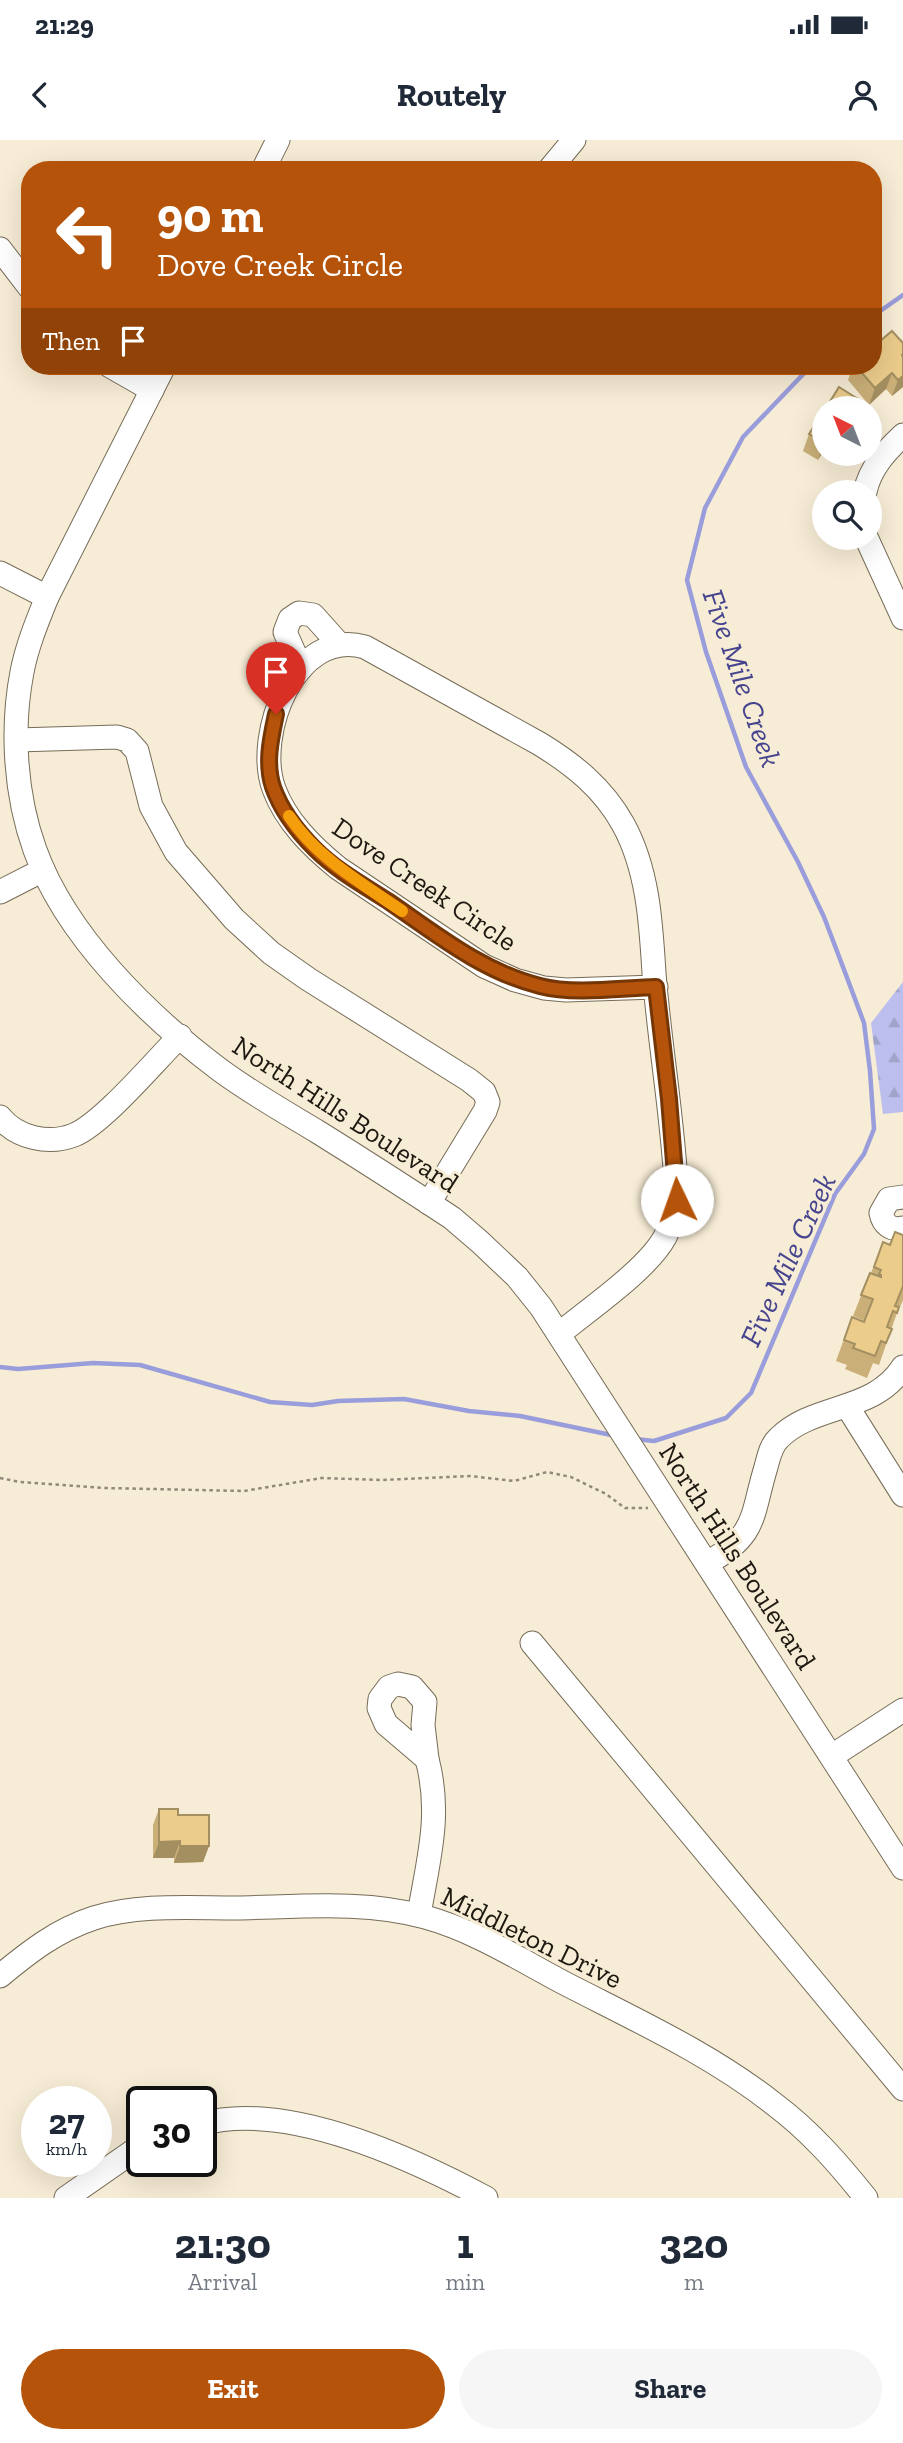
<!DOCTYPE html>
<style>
:root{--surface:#fff;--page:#f6f6f7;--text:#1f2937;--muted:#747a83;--accent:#b45309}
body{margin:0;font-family:"Zilla Slab",serif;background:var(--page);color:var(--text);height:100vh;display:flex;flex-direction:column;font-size:26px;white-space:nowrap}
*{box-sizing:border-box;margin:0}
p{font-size:23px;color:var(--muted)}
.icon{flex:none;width:38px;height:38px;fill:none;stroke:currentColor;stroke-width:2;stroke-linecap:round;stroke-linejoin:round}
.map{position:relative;height:2058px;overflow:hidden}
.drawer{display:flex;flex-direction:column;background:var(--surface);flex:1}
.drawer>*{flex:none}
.top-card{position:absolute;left:21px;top:21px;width:861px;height:214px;border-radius:28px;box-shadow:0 7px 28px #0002;background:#b45309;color:#fff;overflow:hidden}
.needle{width:46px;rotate:318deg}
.fabs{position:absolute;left:812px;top:256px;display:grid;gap:14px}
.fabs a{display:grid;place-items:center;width:70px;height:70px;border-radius:50%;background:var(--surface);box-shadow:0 7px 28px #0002;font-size:35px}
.speed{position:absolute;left:21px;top:1946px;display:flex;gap:14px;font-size:35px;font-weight:700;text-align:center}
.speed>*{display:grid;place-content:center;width:91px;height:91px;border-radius:50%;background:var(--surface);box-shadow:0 7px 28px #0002;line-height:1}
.speed small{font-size:18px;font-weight:400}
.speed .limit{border:4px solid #111;border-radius:10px;background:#fff;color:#111}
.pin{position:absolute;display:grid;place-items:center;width:60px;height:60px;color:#fff;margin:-72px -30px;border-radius:50% 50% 50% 0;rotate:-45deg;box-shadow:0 0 7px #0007}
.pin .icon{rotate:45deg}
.me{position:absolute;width:77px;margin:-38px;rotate:357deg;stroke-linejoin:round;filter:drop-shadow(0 0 5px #0008)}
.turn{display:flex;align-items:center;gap:24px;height:147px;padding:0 21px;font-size:32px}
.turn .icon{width:91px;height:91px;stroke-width:2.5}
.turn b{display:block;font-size:49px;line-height:60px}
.then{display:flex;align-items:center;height:66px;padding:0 21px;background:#0003;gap:14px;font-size:26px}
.eta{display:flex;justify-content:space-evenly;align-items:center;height:119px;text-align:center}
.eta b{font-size:42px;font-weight:800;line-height:49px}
.cta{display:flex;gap:14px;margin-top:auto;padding:14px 21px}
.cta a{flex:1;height:80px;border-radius:42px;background:var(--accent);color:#fff;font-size:28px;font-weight:800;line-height:80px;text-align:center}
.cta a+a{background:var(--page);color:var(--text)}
.status{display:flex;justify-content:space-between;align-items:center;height:49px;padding:0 35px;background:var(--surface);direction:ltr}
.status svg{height:19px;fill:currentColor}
header{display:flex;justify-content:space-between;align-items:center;height:91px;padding:0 21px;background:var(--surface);font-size:32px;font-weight:800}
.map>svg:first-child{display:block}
</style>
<div class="status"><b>21:29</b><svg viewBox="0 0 49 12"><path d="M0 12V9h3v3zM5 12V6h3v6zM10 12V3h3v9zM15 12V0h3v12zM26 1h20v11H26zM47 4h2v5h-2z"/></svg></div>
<header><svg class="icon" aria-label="back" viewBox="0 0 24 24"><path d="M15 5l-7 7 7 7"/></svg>Routely<svg class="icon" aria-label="person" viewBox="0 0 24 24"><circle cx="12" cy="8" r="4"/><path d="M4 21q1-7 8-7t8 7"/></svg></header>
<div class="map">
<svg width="903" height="2058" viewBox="0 0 903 2058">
<defs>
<pattern id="forest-firs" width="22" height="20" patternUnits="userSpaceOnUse" patternTransform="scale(1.75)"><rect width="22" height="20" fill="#bcbfed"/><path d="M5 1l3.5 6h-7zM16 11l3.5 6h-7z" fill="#a1a4ca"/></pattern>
</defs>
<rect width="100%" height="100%" fill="#f7ecd5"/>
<path fill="url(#forest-firs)" d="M903 842V972L883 974 871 883Z"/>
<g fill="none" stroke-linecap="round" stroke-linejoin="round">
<g stroke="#9a9ddb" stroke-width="4.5">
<path d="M873 176 903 155"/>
<path d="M0 1227 18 1229 93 1223 140 1225 270 1262 312 1265 338 1261 404 1259 469 1271 520 1276 616 1296"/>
<path d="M635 1299 654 1301 726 1278 751 1253 835 1054 864 1014 874 989 870 931 864 883 843 827 824 777 798 722 746 627 706 512 687 440 705 368 743 297 811 226"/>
</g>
<defs>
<g id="minor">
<path d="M263 30 278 0"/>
<path d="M549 30 574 0"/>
<path d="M0 109 30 148"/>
<path d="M110 226 152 250"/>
<path d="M164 226 47 457C37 482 27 506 22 532 11 589 15 655 35 710 66 796 148 876 220 930 251 953 285 972 318 992 363 1020 408 1049 452 1078L480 1102 517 1137 541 1167 903 1728"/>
<path d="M865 352C870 328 886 311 903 295"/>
<path d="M866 397 903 478"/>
<path d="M0 433 47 457"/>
<path d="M301 528 285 492 290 479 299 473 313 475 339 504"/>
<path d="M17 600 117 597 127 600 137 611 151 666 176 712 234 779 271 813 308 839 469 940 484 952 488 962 485 971 429 1063"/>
<path d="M0 752 43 730"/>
<path d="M0 977C17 998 49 1005 74 995 102 984 156 920 180 896"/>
<path d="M903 1057 889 1059 881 1073C883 1084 891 1091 903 1088"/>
<path d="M559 1194C589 1169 647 1130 665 1097 671 1085 674 1073 677 1060 674 984 660 909 654 833 651 783 648 729 623 684 603 648 574 625 540 604L365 507C295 487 254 595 274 649 286 681 311 706 338 728L484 826 515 840 544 848 566 850 656 847"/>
<path d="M847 1266 903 1355"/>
<path d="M707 1423C758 1395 751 1376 766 1327 769 1316 771 1305 779 1298 814 1263 874 1273 903 1227"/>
<path d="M532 1503 903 1949"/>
<path d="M398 1544 412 1547 425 1562 423 1585 427 1619 386 1584 379 1568 380 1559 389 1547Z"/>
<path d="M832 1616 903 1570"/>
<path d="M419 1775C428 1720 442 1675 427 1619"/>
<path d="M0 1836C29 1812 57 1790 94 1778 139 1764 189 1768 236 1768 298 1767 365 1760 425 1777 476 1791 522 1821 568 1845 638 1881 712 1915 774 1964 810 1991 838 2023 866 2058"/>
<path d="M201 1984C287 1960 411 2018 486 2058"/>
<path d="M66 2058 142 2005"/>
</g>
</defs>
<use href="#minor" stroke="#766c58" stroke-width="25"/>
<path stroke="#908979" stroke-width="2.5" stroke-dasharray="3.5 3.5" stroke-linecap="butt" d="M0 1338 20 1342 105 1348 244 1351 322 1338 382 1340 470 1336 514 1341 547 1332 571 1337 606 1354 625 1368H648"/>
<use href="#minor" stroke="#fff" stroke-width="23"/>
</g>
<g fill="#caaf78">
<path d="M903 203V247L892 256 886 249 869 265 848 240 853 226H873Z"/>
<path d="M824 271V310L818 320 803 311 809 294Z"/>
<path d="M903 1095V1160L900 1167 896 1166 899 1167 879 1225 873 1223 867 1238 845 1229 847 1225 836 1221 852 1177 864 1182 865 1181 853 1176 870 1133H871L883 1102 890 1105Z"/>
<path d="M159 1669 178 1675 209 1706 203 1722 174 1723V1718H153V1685Z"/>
</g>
<g fill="#a48f61">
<path d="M892 233 886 249 869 265 875 248Z"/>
<path d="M903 236V247L892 256 898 240Z"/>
<path d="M824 303V310L818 320Z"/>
<path d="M180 1701 174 1718H153L159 1702Z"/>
<path d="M180 1706H209L203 1722 174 1723Z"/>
</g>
<g fill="#ebcc8b" stroke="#a48f61" stroke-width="2">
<path d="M892 191 903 203V214L902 215 903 217V236L898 240 892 233 875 248 856 226H873V207Z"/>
<path d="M839 247 866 264 864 268H826Z"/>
<path d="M824 271V303L809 294Z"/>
<path d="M895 1092 903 1095V1146L895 1166 899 1167 897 1173 893 1171 887 1187 892 1189 886 1203 881 1201 875 1216 853 1208 855 1204 844 1200 852 1177 864 1182 873 1159 861 1155 870 1133 881 1137V1135L879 1134 881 1130 874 1127 883 1102 890 1105Z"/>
<path d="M159 1669H178V1675H209V1706H180V1701L159 1702Z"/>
</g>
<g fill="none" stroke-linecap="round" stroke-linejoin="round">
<defs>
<path id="route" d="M276 574C271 598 265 623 273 647 281 670 298 692 315 709 336 730 363 745 388 761 436 794 483 832 540 846 574 855 621 848 656 847L669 959 677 1060"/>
</defs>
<use href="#route" stroke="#753606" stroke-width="18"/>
<use href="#route" stroke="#b45309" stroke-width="12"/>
<path stroke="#f59e0b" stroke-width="12" d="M289 676C317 718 360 742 402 771"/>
</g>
<g text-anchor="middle" stroke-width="6" stroke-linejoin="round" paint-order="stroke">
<g font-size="28" fill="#1d1911" stroke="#f7ecd5">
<text transform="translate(425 744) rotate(34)" y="10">Dove Creek Circle</text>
<text transform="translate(346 974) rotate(33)" y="10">North Hills Boulevard</text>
<text transform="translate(738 1416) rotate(57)" y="10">North Hills Boulevard</text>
<text transform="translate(532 1797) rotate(26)" y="10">Middleton Drive</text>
</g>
<g font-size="30" font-style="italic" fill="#46448e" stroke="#f7ecd5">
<text transform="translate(742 538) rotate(71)" y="10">Five Mile Creek</text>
<text transform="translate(788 1120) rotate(-65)" y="10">Five Mile Creek</text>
</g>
</g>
</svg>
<div class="fabs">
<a><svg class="needle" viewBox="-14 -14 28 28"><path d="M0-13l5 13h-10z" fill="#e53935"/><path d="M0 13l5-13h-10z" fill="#747a83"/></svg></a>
<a><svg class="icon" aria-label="search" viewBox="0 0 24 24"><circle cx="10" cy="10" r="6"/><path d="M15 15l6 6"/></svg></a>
</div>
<div class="speed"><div>27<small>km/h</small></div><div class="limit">30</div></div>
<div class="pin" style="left:276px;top:574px;background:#d93025"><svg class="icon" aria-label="arrive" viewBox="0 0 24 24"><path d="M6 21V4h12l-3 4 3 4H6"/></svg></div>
<svg class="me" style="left:677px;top:1060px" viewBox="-20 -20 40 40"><circle r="19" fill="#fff"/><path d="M0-13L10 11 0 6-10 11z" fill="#b45309"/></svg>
<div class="top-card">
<div class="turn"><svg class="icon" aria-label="left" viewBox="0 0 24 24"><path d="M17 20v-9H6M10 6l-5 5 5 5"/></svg><div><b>90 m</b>Dove Creek Circle</div></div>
<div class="then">Then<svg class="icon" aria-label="arrive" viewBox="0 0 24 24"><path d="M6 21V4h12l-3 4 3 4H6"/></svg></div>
</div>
</div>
<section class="drawer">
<div class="eta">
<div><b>21:30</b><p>Arrival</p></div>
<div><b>1</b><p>min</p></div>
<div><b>320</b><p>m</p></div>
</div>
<div class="cta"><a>Exit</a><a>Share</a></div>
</section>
